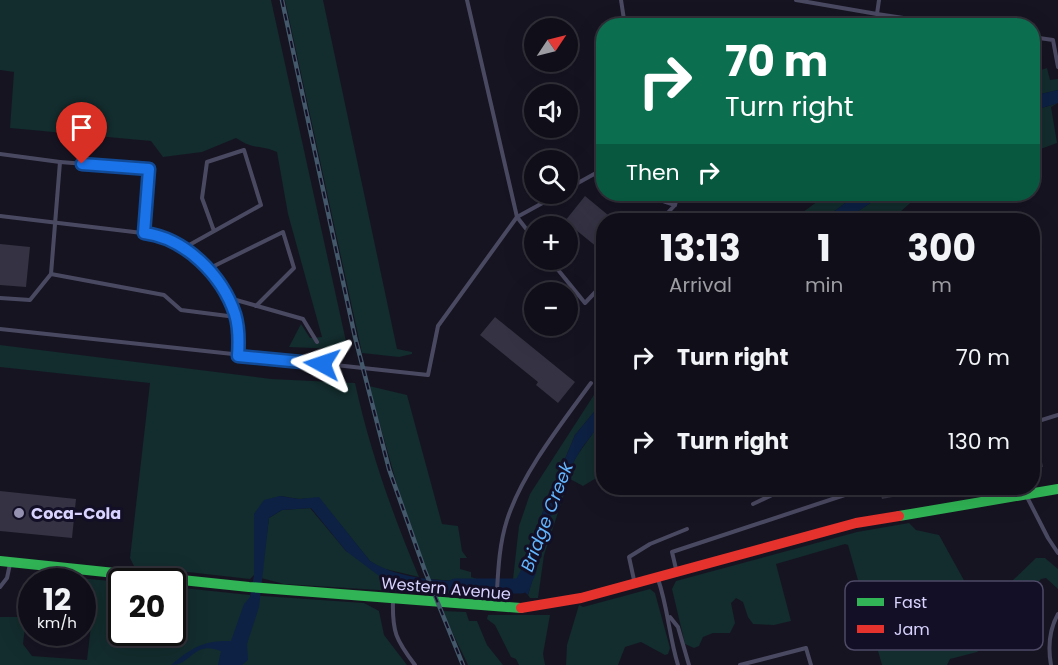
<!DOCTYPE html>
<meta charset="utf-8">
<style>
:root{--surface:#100f19;--page:#191822;--text:#f1f3f6;--muted:#9c9ca2;--line:#302f38}
body{margin:0;font-family:Poppins,sans-serif;background:var(--page);color:var(--text);height:100vh;display:flex;flex-direction:column;font-size:22px;white-space:nowrap}
*{box-sizing:border-box;margin:0}
p{font-size:20px;color:var(--muted)}
.icon{flex:none;width:33px;height:33px;fill:none;stroke:currentColor;stroke-width:2;stroke-linecap:round;stroke-linejoin:round}
.map{position:relative;flex:1;overflow:hidden}
.drawer{position:absolute;left:596px;top:213px;width:444px;height:282px;display:flex;flex-direction:column;background:var(--surface);border-radius:24px;box-shadow:0 6px 24px #0002,0 0 0 2px var(--line)}
.drawer>*{flex:none}
.guide{position:absolute;left:596px;top:18px;width:444px;height:183px;border-radius:24px;box-shadow:0 6px 24px #0002,0 0 0 2px var(--line);background:#0b6e4f;color:#fff;overflow:hidden}
.needle{width:39px;rotate:55deg}
.buttons{position:absolute;left:524px;top:18px;display:grid;gap:12px}
.buttons a{display:grid;place-items:center;width:54px;height:54px;border-radius:50%;background:var(--surface);box-shadow:0 6px 24px #0002,0 0 0 2px var(--line);font-size:30px}
.speed{position:absolute;left:18px;top:568px;display:flex;gap:12px;font-size:30px;font-weight:700;text-align:center}
.speed>*{display:grid;place-content:center;width:78px;height:78px;border-radius:50%;background:var(--surface);box-shadow:0 6px 24px #0002,0 0 0 2px var(--line);line-height:1}
.speed small{font-size:15px;font-weight:400}
.speed .limit{border:3px solid #111;border-radius:9px;background:#fff;color:#111}
.pin{position:absolute;display:grid;place-items:center;width:51px;height:51px;color:#fff;margin:-62px -26px;border-radius:50% 50% 50% 0;rotate:-45deg;box-shadow:0 0 6px #0007}
.pin .icon{rotate:45deg}
.me{position:absolute;width:66px;margin:-33px;rotate:275deg;stroke-linejoin:round;filter:drop-shadow(0 0 4px #0008)}
.turn{display:flex;align-items:center;gap:21px;height:126px;padding:0 30px;font-size:27px}
.turn .icon{width:78px;height:78px;stroke-width:2.5}
.turn b{display:block;font-size:42px;line-height:51px}
.then{display:flex;align-items:center;height:57px;padding:0 30px;background:#0003;gap:12px;font-size:22px}
.eta{display:flex;justify-content:space-evenly;align-items:center;height:102px;text-align:center}
.eta b{font-size:36px;font-weight:700;line-height:42px}
ul{padding:0;list-style:none}
li{display:flex;align-items:center;gap:18px;height:84px;padding:0 30px}
li div{flex:1}
li b{display:block;font-size:22px}
li em{font-style:normal}
.map>svg:first-child{display:block}
</style>
<div class="map">
<svg width="1058" height="665" viewBox="0 0 1058 665">
<rect width="100%" height="100%" fill="#161421"/>
<g fill="#132c2d">
<path d="M0 0H271L347 346 336 349 289 347 301 324 310 338 322 337 288 214 277 152C259 144 256 151 236 138L202 152 163 157 151 141 10 128 14 72 0 70Z"/>
<path d="M285 0H323L397 349 412 352V354L399 357 362 353Z"/>
<path d="M1047 68 1050 80 1058 79V90L1032 96V73Z"/>
<path d="M1058 103 1051 107 1057 143 1032 152V111Z"/>
<path d="M828 194H857L823 220H792Z"/>
<path d="M884 194H928L918 196 891 220H845Z"/>
<path d="M0 345 271 379 355 383C370 451 392 513 419 577L381 568 370 561 319 498 299 499 280 496 254 514V575L250 579 134 566 130 558 150 383 0 367Z"/>
<path d="M603 381V401L575 435 530 543 517 585 513 579 519 526 530 494Z"/>
<path d="M369 386 407 395 442 524 458 526 462 551 467 558H460V569L471 572V577L483 581 481 583 429 579 407 520Z"/>
<path d="M603 419V474L583 486 570 479 568 482 544 555 538 598H530L528 595 557 495 576 457Z"/>
<path d="M310 508 346 551 414 587 468 592 457 595 284 584 261 578 269 518 282 510Z"/>
<path d="M909 523 916 530 939 535 977 604H988L1036 558H1045L1058 569V589L1046 578 1041 579 1010 619 977 652 950 659 947 665H882L848 545 845 544 776 564 791 621 774 625 753 624 748 617 743 602 736 598 731 603 735 623 730 633H713L703 637 699 646 694 648 685 644 672 589 676 581 857 532Z"/>
<path d="M36 574 121 582 122 633H172L173 587 250 595V597L259 601V596H263L364 603 379 611 384 635 407 665H0V617H19L25 627 23 644 32 656 87 660 94 600 83 598 82 582H38Z"/>
<path d="M650 589 655 593 670 648 668 654 665 655 641 642 625 647 618 665H566L567 645 579 605 583 607Z"/>
<path d="M442 611 466 612 469 621H477L487 645 503 665H468Z"/>
<path d="M488 615H550L543 654 545 665H519L516 659 511 657 495 625 487 619Z"/>
</g>
<g fill="#0d2144">
<path d="M1058 90V103L1032 111V96Z"/>
<path d="M857 194H884L845 220H823Z"/>
<path d="M603 401C603 430 589 434 576 458 551 500 543 549 528 595L517 585 530 543 575 435Z"/>
<path d="M280 496 299 499 319 497 370 561C402 581 444 580 481 583L468 592 414 587 382 578 346 551 311 508 282 510 269 518 259 607 247 644 248 660 242 665H218L221 651C193 640 192 665 171 665 191 648 204 640 231 641L244 604 250 597 254 575V514L264 500Z"/>
</g>
<g fill="none" stroke-linecap="round" stroke-linejoin="round">
<path stroke="#0d2144" stroke-width="15" d="M455 586H521L529 571"/>
</g>
<g fill="#343243">
<path d="M702 194H714L715 201 703 203Z"/>
<path d="M585 196 614 220H603V252L565 221Z"/>
<path d="M0 244 30 247 26 287 0 285Z"/>
<path d="M495 317 575 382 558 403 536 385 538 382 480 335Z"/>
<path d="M1039 447 1043 467 1032 469V448Z"/>
<path d="M879 488H917L918 492 882 499Z"/>
<path d="M0 491 76 499 72 538 0 531Z"/>
</g>
<g fill="none" stroke-linecap="round" stroke-linejoin="round">
<g stroke="#4a4962" stroke-width="4">
<path d="M467 0 517 217 534 239"/>
<path d="M621 0 625 26"/>
<path d="M796 0 877 14 879 0"/>
<path d="M877 14 956 26"/>
<path d="M1032 37 1053 40 1058 67"/>
<path d="M0 154 60 162 51 274"/>
<path d="M60 162 149 169 144 233"/>
<path d="M567 189 596 173 603 176"/>
<path d="M642 194 675 205 661 220"/>
<path d="M675 205 678 194"/>
<path d="M0 216 159 235 201 260 229 298"/>
<path d="M182 249 261 205 244 150 207 162 202 198 214 231"/>
<path d="M550 260 585 303 603 284"/>
<path d="M208 269 283 232 294 268 256 306"/>
<path d="M0 298 30 300 51 274 164 295 181 310 236 317"/>
<path d="M0 329 428 375 438 326 517 217 559 194"/>
<path d="M238 356 236 317 229 298 303 319 317 342"/>
<path d="M1032 423 1058 415"/>
<path d="M1026 495 1048 538 1058 553"/>
<path d="M753 504 787 488"/>
<path d="M676 569 672 552 866 488"/>
<path d="M658 579C668 608 669 636 678 665"/>
<path d="M634 580 629 557 650 544 687 529"/>
<path d="M0 587 7 578 10 564"/>
<path d="M393 600C392 632 396 640 415 665"/>
<path d="M496 607C498 578 498 548 507 520 522 473 562 423 591 383"/>
<path d="M670 617 678 627 689 665"/>
<path d="M740 665 806 648 811 665"/>
<path d="M1051 665C1048 648 1049 630 1058 614"/>
</g>
<g stroke="#30b455" stroke-width="10">
<path d="M899 516 1058 489"/>
<path d="M0 561 249 587 521 608"/>
</g>
<path stroke="#e5322d" stroke-width="10" d="M521 608 581 598 856 523 899 516"/>
<defs>
<path id="rail" d="M282 0 355 337 389 469 425 571 463 665"/>
</defs>
<use href="#rail" stroke="#43596b" stroke-width="4.5"/>
<use href="#rail" stroke="#130f26" stroke-width="2" stroke-dasharray="7" stroke-linecap="butt"/>
</g>
<g fill="none" stroke-linecap="round" stroke-linejoin="round">
<defs>
<path id="route" d="M82 164 149 169 144 233C185 238 222 275 235 314 239 327 239 342 238 356L322 364"/>
</defs>
<use href="#route" stroke="#114b97" stroke-width="15"/>
<use href="#route" stroke="#1a73e8" stroke-width="10"/>
</g>
<circle fill="#9591b1" stroke="#130f26" stroke-width="2" cx="19" cy="513" r="6"/>
<g text-anchor="middle" stroke-width="6" stroke-linejoin="round" paint-order="stroke">
<g font-size="16" font-weight="bold" fill="#d9d4ff" stroke="#130f26" text-anchor="start">
<text x="31" y="519">Coca-Cola</text>
</g>
<g font-size="16" fill="#d9d4ff" stroke="#130f26">
<text transform="translate(446 588) rotate(5)" y="6">Western Avenue</text>
</g>
<g font-size="18" font-style="italic" fill="#62b6ff" stroke="#130f26">
<text transform="translate(547 517) rotate(-69)" y="6">Bridge Creek</text>
</g>
</g>
<rect x="845" y="581" width="198" height="69" rx="9" fill="#130f26" stroke="#4e4a67" stroke-width="1.5"/>
<rect x="857" y="598" width="27" height="8" fill="#30b455"/>
<rect x="857" y="625" width="27" height="8" fill="#e5322d"/>
<g font-size="16" fill="#d9d4ff">
<text x="894" y="608">Fast</text>
<text x="894" y="635">Jam</text>
</g>
</svg>
<div class="buttons">
<a><svg class="needle" viewBox="-14 -14 28 28"><path d="M0-13l5 13h-10z" fill="#e53935"/><path d="M0 13l5-13h-10z" fill="#9c9ca2"/></svg></a>
<a><svg class="icon" aria-label="sound" viewBox="0 0 24 24"><path d="M4 9h4l5-4v14l-5-4H4zM17 9q2 3 0 6"/></svg></a>
<a><svg class="icon" aria-label="search" viewBox="0 0 24 24"><circle cx="10" cy="10" r="6"/><path d="M15 15l6 6"/></svg></a>
<a>+</a>
<a>−</a>
</div>
<div class="speed"><div>12<small>km/h</small></div><div class="limit">20</div></div>
<div class="pin" style="left:82px;top:164px;background:#d93025"><svg class="icon" aria-label="arrive" viewBox="0 0 24 24"><path d="M6 21V4h12l-3 4 3 4H6"/></svg></div>
<svg class="me" style="left:322px;top:364px" viewBox="-20 -20 40 40"><path d="M0-17L14 15 0 8-14 15z" fill="#1a73e8" stroke="#fff" stroke-width="4"/></svg>
<div class="guide">
<div class="turn"><svg class="icon" aria-label="right" viewBox="0 0 24 24"><path d="M7 20v-9h11M14 6l5 5-5 5"/></svg><div><b>70 m</b>Turn right</div></div>
<div class="then">Then<svg class="icon" aria-label="right" viewBox="0 0 24 24"><path d="M7 20v-9h11M14 6l5 5-5 5"/></svg></div>
</div>
<section class="drawer">
<div class="eta">
<div><b>13:13</b><p>Arrival</p></div>
<div><b>1</b><p>min</p></div>
<div><b>300</b><p>m</p></div>
</div>
<ul>
<li><svg class="icon" aria-label="right" viewBox="0 0 24 24"><path d="M7 20v-9h11M14 6l5 5-5 5"/></svg><div><b>Turn right</b></div><em>70 m</em></li>
<li><svg class="icon" aria-label="right" viewBox="0 0 24 24"><path d="M7 20v-9h11M14 6l5 5-5 5"/></svg><div><b>Turn right</b></div><em>130 m</em></li>
</ul>
</section>
</div>
